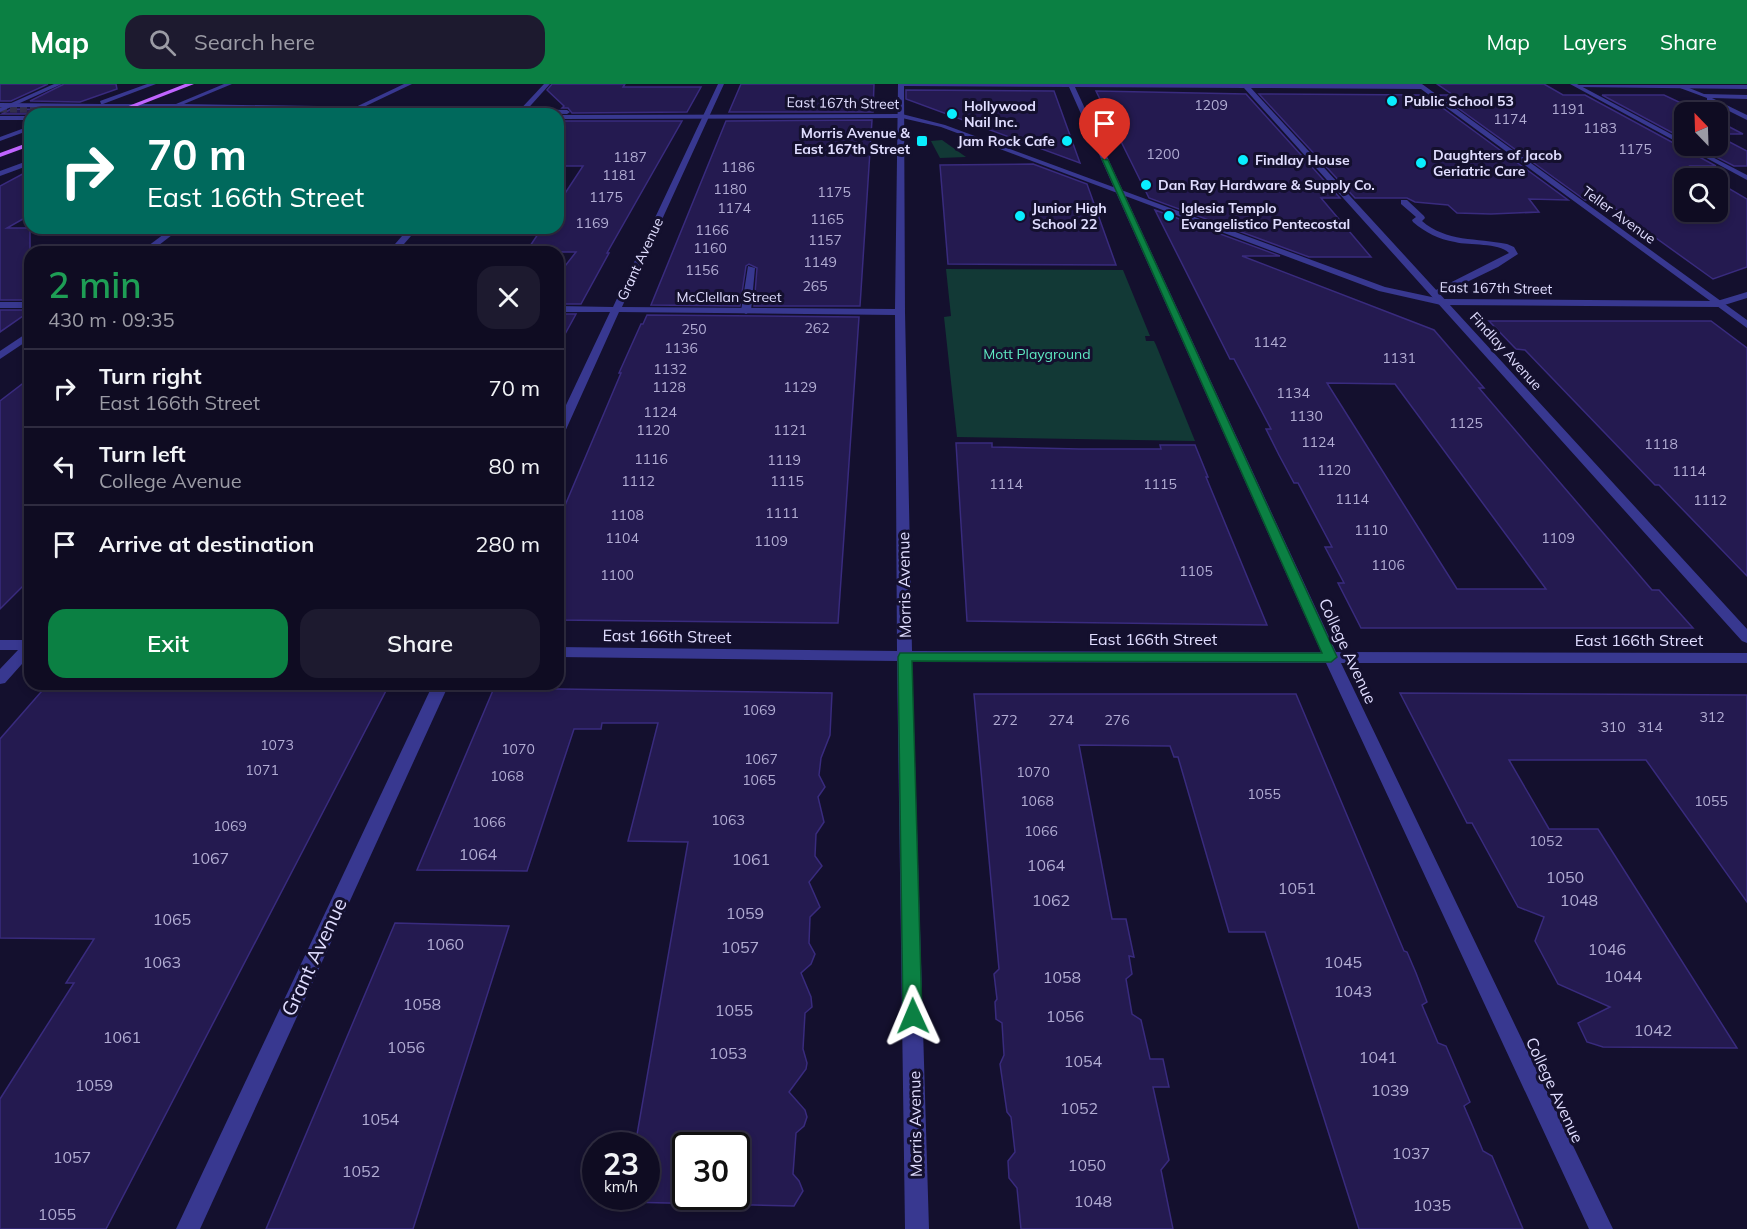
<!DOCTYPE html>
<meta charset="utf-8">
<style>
:root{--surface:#0f0c22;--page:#1d1a2f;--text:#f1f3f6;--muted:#9b9ba5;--line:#2f2c40;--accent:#0b8043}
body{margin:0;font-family:Mulish,sans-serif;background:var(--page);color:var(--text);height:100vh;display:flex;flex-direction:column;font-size:22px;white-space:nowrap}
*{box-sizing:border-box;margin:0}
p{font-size:20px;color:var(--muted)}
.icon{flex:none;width:33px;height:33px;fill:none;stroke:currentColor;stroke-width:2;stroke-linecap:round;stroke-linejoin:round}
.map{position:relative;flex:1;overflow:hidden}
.panel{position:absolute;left:24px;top:162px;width:540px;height:444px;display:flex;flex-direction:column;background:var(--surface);border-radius:18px;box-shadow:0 3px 9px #0003,0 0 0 2px var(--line)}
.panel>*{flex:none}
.guide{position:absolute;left:24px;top:24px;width:540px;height:126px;border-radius:18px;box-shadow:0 3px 9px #0003,0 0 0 2px var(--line);background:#00695c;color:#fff;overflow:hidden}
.needle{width:39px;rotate:337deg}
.controls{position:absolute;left:1674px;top:18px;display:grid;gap:12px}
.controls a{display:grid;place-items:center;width:54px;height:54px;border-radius:12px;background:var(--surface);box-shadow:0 3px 9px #0003,0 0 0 2px var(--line);font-size:30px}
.speed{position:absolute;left:582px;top:1048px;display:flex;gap:12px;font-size:30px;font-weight:700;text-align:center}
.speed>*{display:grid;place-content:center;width:78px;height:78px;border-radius:50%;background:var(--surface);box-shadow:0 3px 9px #0003,0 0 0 2px var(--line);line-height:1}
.speed small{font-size:15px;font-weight:400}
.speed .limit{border:3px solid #111;border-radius:9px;background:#fff;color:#111}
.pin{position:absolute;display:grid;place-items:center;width:51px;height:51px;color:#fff;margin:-62px -26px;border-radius:50% 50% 50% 0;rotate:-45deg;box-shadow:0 0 6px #0007}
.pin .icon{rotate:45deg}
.me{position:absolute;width:66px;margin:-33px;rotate:359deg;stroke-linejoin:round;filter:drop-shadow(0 0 4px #0008)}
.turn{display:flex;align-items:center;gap:21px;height:126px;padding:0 24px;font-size:27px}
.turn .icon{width:78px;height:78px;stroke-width:2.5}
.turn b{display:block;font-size:42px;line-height:51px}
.round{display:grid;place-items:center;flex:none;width:63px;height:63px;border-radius:18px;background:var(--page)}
.headline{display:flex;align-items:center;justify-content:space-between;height:102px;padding:0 24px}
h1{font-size:36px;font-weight:600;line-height:45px;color:#1e9e55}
.action{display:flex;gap:12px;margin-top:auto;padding:12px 24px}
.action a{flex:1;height:69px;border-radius:18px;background:var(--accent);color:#fff;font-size:24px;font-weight:600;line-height:69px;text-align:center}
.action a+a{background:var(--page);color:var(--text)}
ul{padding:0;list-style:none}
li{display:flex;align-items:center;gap:18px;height:78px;padding:0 24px;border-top:2px solid var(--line)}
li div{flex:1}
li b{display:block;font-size:22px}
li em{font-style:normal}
header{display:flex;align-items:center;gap:36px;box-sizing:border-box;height:84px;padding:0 30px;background:var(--accent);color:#fff}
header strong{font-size:28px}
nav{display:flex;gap:33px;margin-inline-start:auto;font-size:21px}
.search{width:420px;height:54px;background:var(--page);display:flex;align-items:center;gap:15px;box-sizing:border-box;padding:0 21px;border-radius:18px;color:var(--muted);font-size:22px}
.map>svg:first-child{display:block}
</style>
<header>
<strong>Map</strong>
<div class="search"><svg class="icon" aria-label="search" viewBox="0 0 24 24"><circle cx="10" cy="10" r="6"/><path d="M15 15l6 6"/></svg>Search here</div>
<nav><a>Map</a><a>Layers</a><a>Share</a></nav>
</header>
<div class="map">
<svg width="1747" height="1145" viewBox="0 0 1747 1145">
<rect width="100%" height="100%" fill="#14102e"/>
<g fill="#123936">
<path d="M942 56 966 73 940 74 931 57Z"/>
<path d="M946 185 1123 186 1150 252H1145L1146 257H1154L1156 261 1195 357 957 353 944 233 951 232Z"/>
</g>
<g fill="#241a50" stroke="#392b7e" stroke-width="1.5" fill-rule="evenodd">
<path d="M0 0H48L11 17H0Z"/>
<path d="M64 0H116L117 5 80 18 30 17Z"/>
<path d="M552 0H625L623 3H701L687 28 572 29 568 24H562L564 22 547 6Z"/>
<path d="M741 0H874L873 28H729Z"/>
<path d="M1437 0H1544L1563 11H1585L1716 82H1691L1712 94H1684V128H1718V98L1747 115V183L1713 195 1603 116H1585L1440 11H1453Z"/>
<path d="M906 6 1054 7 1080 79 906 15Z"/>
<path d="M1096 7 1246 10 1340 114H1321L1371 173H1309L1149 114Z"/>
<path d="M1259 10 1425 11 1568 116 1529 115 1539 128 1491 130 1457 129 1448 121 1415 118 1407 114H1355Z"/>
<path d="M1602 11H1664L1700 28H1684V55Z"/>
<path d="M11 25 57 26 44 30H2Z"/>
<path d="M872 36 860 222H754L757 184 749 180 746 182 740 222 651 221 726 37Z"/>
<path d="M558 37H682L607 169H609L581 220H558V191L576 168H526L542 144H558V120L583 82H558Z"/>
<path d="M1718 37 1743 50H1718Z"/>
<path d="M1718 52 1747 67V82H1734L1695 62H1718Z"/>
<path d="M1033 80 1087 100 1116 181 948 180 940 81Z"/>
<path d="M30 86V131L7 144H30V216H0V102Z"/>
<path d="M1155 126 1280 172H1242L1434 246 1484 304H1479L1652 506H1659L1693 544H1361L1338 499H1344L1325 463H1332L1298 399H1294L1279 371 1266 345H1271L1234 275H1230ZM1327 299 1395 300 1546 505H1457Z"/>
<path d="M0 226H30V227L0 248Z"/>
<path d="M558 230H576L558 263Z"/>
<path d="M647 231 859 233 838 539 558 536V438L621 289H619L641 240H643Z"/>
<path d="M1489 237H1711L1747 264V492L1659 401H1655L1525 266 1516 265Z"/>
<path d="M30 294V495L0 525V317Z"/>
<path d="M956 359H992V363L1079 365H1161L1160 361H1195L1208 393H1206L1267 541 967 537Z"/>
<path d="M48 600 389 601 106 1145H0V1015L74 899H66L94 855 0 854V655Z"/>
<path d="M494 604 832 609 830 651 821 674 819 691 825 703 818 713 824 738 816 750 815 772 822 782 809 798 820 823 810 833 809 859 815 870 811 880 801 889 811 913 812 923 805 929 803 965 807 979 806 985 789 1008 805 1026 807 1033 804 1042 796 1049 793 1090 799 1097 803 1107 794 1122 625 1118 626 1113H646V1062H635L688 758 628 757 658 639H602L601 645H574L527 787 417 786ZM686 1062H736V1113H686Z"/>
<path d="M1400 609 1747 611V818L1646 676H1509L1549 745H1598L1737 964 1603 963 1587 958 1578 939 1610 923 1558 900 1535 857 1544 833 1518 823 1472 739H1467Z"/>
<path d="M974 610H1296L1404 867 1407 868 1416 889 1427 918 1422 921 1438 959 1446 962 1470 1018 1464 1022 1473 1043 1483 1067 1492 1072 1523 1145H1359L1265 848H1229L1178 673H1174L1170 662 1079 661 1112 835H1126L1134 873 1129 872 1132 890 1126 895 1132 930 1141 936 1150 975H1163L1169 1003H1153L1169 1076 1161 1086 1173 1145H1021L1017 1104 1009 1094 1008 1077 1015 1068 1011 1033 1007 1028 1000 980 1004 971 1002 939 996 935 995 918 997 915 994 890 999 885Z"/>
<path d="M395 839 509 842 413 1145H266Z"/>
</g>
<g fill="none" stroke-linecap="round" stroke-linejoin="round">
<path stroke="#332f4d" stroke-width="7" stroke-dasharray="7 3" stroke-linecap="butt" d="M0 25 386 29"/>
<g fill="#383890" fill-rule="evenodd">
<path d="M1682 1 1704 10 1747 11V15L1712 14 1747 31V36L1707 16V14L1680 4Z"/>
<path d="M1401 116H1407L1424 132 1425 134 1422 137C1446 158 1477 154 1507 160L1514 163 1518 170 1498 183 1438 212H1432V208L1509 169C1498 158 1470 162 1455 158 1438 155 1426 149 1413 138L1412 136 1416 133 1401 120Z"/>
<path d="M748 182 755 184 751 227 746 230 741 227Z"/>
</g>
<g fill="#383890" fill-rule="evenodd">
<path d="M54 0H62L0 28V24Z"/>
<path d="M404 0H412L349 30H341Z"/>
<path d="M544 0H550L523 30H516Z"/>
<path d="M718 0H724L622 223 895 225 898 0H1422L1747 236V244L1421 5 1251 4 1747 545V559L1742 557 1244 4 1075 3 1336 568 1747 569V579H1341L1613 1145H1589L1326 579 912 578 929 1145H905L897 577 558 573V563L897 567 895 231 619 228 564 350 558 353V338L610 228H558V222L613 223ZM904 2 1069 3 1321 568 912 567 905 228Z"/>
<path d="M1570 0H1577L1684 57V62H1691L1747 91V96Z"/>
<path d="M172 144H181L150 168H140Z"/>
<path d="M409 144H418L397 168H388Z"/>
<rect x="0" y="218" width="30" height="6"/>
<path d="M30 247V255L0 275V267Z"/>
<path d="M0 556H30V571L5 599 0 600V585L18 566H0Z"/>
<path d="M433 600H449L200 1145H176Z"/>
</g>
<g fill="#383890" fill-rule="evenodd">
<path d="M147 0H156L103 20H176L224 0H232L184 20 567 26 570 28 567 30 359 25 0 23V19L101 20 100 17Z"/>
<path d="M1747 1V5L1576 3 1579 1Z"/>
<path d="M902 30 945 41 1385 203 1441 215 1717 217 1747 208V214L1718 223 1441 221 1379 207 941 43 902 34 558 35V31Z"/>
<rect x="0" y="32" width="30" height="4"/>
<path d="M30 42V46L0 57V53Z"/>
<path d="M30 76V81L0 92V87Z"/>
</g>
<g fill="#c064ff" fill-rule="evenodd">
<path d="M185 0H194L117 30H108Z"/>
<path d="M30 58V62L0 73V69Z"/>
</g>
</g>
<path fill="#0b8043" stroke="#07532c" stroke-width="1.5" d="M1102 75 1108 76 1337 573 1331 578 912 577 922 932 919 938 913 940 906 938 903 932 898 573 900 569H1322Z"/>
<g fill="#09eeff" stroke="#14102e" stroke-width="2">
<circle cx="1392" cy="17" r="6"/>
<circle cx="952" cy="30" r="6"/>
<rect x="916" y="51" width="12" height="12" rx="3"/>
<circle cx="1067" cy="57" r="6"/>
<circle cx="1243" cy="76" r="6"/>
<circle cx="1421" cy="79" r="6"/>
<circle cx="1146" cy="101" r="6"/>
<circle cx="1020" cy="132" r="6"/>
<circle cx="1169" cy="132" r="6"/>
</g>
<g text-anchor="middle" stroke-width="6" stroke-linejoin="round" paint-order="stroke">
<g font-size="14" font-weight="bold" fill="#e0ddff" stroke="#14102e" text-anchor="start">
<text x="1404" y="22">Public School 53</text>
<text x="964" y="27">Hollywood<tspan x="964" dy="16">Nail Inc.</tspan></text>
<text x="910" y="54" text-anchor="end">Morris Avenue &amp;<tspan x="910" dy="16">East 167th Street</tspan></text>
<text x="1055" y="62" text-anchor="end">Jam Rock Cafe</text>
<text x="1433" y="76">Daughters of Jacob<tspan x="1433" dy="16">Geriatric Care</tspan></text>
<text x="1255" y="81">Findlay House</text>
<text x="1158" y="106">Dan Ray Hardware &amp; Supply Co.</text>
<text x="1032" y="129">Junior High<tspan x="1032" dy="16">School 22</tspan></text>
<text x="1181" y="129">Iglesia Templo<tspan x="1181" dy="16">Evangelistico Pentecostal</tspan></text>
</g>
<g font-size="14" fill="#e0ddff" stroke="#14102e">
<text transform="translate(843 19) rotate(1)" y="5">East 167th Street</text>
<text transform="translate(1619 131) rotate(36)" y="5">Teller Avenue</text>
<text transform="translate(640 175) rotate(-65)" y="5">Grant Avenue</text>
<text transform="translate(1496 204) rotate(1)" y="5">East 167th Street</text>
<text x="729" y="218">McClellan Street</text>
<text transform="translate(1506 267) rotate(48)" y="5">Findlay Avenue</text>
</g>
<g font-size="14" fill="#b1acd3">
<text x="1211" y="26">1209</text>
<text x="1568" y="30">1191</text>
<text x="1510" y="40">1174</text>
<text x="1600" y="49">1183</text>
<text x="1635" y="70">1175</text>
<text x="1163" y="75">1200</text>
<text x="630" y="78">1187</text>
<text x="738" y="88">1186</text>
<text x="619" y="96">1181</text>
<text x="730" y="110">1180</text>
<text x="834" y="113">1175</text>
<text x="606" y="118">1175</text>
<text x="734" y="129">1174</text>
<text x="827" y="140">1165</text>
<text x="592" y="144">1169</text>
<text x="712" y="151">1166</text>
<text x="825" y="161">1157</text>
<text x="710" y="169">1160</text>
<text x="820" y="183">1149</text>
<text x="702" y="191">1156</text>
<text x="815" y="207">265</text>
<text x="817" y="249">262</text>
<text x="694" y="250">250</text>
<text x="1270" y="263">1142</text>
<text x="681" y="269">1136</text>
<text x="1399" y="279">1131</text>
<text x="670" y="290">1132</text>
<text x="669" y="308">1128</text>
<text x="800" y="308">1129</text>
<text x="1293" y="314">1134</text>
<text x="660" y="333">1124</text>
<text x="1306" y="337">1130</text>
<text x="1466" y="344">1125</text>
<text x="653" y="351">1120</text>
<text x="790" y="351">1121</text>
<text x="1318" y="363">1124</text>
<text x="1661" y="365">1118</text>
<text x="651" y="380">1116</text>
<text x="784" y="381">1119</text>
<text x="1334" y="391">1120</text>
<text x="1689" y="392">1114</text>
<text x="638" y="402">1112</text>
<text x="787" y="402">1115</text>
<text x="1006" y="405">1114</text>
<text x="1160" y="405">1115</text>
<text x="1352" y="420">1114</text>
<text x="1710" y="421">1112</text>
<text x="782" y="434">1111</text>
<text x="627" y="436">1108</text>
<text x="1371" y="451">1110</text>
<text x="622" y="459">1104</text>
<text x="1558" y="459">1109</text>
<text x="771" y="462">1109</text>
<text x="1388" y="486">1106</text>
<text x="1196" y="492">1105</text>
<text x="617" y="496">1100</text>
<text x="759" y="631">1069</text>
<text x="1712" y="638">312</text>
<text x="1005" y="641">272</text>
<text x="1061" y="641">274</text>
<text x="1117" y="641">276</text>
<text x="1613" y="648">310</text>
<text x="1650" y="648">314</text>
<text x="277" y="666">1073</text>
<text x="518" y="670">1070</text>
<text x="761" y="680">1067</text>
<text x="262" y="691">1071</text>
<text x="1033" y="693">1070</text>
<text x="507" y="697">1068</text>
<text x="759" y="701">1065</text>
<text x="1264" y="715">1055</text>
<text x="1037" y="722">1068</text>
<text x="1711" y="722">1055</text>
<text x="728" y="741">1063</text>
<text x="489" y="743">1066</text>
<text x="230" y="747">1069</text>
<text x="1041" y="752">1066</text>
<text x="1546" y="762">1052</text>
</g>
<g font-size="14" fill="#5ee9c2" stroke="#14102e">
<text x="1037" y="275">Mott Playground</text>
</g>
<g font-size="16" fill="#e0ddff" stroke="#14102e">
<text transform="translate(904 501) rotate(-91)" y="6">Morris Avenue</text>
<text transform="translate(667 552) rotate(1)" y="6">East 166th Street</text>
<text x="1153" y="561">East 166th Street</text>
<text x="1639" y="562">East 166th Street</text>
<text transform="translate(1348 567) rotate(65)" y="6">College Avenue</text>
<text transform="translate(1555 1006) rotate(65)" y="6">College Avenue</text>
<text transform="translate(915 1040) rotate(-91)" y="6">Morris Avenue</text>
</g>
<g font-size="16" fill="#b1acd3">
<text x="478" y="776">1064</text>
<text x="210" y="780">1067</text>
<text x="751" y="781">1061</text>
<text x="1046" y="787">1064</text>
<text x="1565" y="799">1050</text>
<text x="1297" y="810">1051</text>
<text x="1051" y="822">1062</text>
<text x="1579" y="822">1048</text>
<text x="745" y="835">1059</text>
<text x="172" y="841">1065</text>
<text x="445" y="866">1060</text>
<text x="740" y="869">1057</text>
<text x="1607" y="871">1046</text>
<text x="162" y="884">1063</text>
<text x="1343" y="884">1045</text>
<text x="1623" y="898">1044</text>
<text x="1062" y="899">1058</text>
<text x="1353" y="913">1043</text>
<text x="422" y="926">1058</text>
<text x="734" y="932">1055</text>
<text x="1065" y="938">1056</text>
<text x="1653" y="952">1042</text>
<text x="122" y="959">1061</text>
<text x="406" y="969">1056</text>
<text x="728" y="975">1053</text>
<text x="1378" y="979">1041</text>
<text x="1083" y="983">1054</text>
<text x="94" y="1007">1059</text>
<text x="1390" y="1012">1039</text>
<text x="1079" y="1030">1052</text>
<text x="380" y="1041">1054</text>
<text x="1411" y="1075">1037</text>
<text x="72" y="1079">1057</text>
<text x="1087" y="1087">1050</text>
<text x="361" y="1093">1052</text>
<text x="1093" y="1123">1048</text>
<text x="1432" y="1127">1035</text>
<text x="57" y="1136">1055</text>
</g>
<g font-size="20" fill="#e0ddff" stroke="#14102e">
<text transform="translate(314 873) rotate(-65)" y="7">Grant Avenue</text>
</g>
</g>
</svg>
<div class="controls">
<a><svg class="needle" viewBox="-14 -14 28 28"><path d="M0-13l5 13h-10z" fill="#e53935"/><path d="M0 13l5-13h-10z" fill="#9b9ba5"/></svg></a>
<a><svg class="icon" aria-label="search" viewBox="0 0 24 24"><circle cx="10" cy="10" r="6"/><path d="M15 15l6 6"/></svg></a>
</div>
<div class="speed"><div>23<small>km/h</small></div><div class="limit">30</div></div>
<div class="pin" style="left:1105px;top:76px;background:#d93025"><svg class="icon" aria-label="arrive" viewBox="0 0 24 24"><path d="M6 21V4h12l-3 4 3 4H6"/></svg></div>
<svg class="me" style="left:913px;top:932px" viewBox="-20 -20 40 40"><path d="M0-17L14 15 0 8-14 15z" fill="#0b8043" stroke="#fff" stroke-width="4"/></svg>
<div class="guide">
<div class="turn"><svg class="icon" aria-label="right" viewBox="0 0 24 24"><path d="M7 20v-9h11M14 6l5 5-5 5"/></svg><div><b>70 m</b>East 166th Street</div></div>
</div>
<section class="panel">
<div class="headline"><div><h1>2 min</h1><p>430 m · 09:35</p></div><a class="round"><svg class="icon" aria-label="close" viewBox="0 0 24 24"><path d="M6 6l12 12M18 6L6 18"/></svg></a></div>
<ul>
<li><svg class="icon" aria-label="right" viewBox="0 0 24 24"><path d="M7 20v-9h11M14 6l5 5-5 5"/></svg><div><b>Turn right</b><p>East 166th Street</p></div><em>70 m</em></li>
<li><svg class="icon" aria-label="left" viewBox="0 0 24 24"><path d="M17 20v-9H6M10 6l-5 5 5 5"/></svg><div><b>Turn left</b><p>College Avenue</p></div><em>80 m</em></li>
<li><svg class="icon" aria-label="arrive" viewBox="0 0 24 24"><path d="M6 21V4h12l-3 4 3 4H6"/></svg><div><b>Arrive at destination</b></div><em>280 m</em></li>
</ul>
<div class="action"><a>Exit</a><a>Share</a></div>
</section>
</div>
